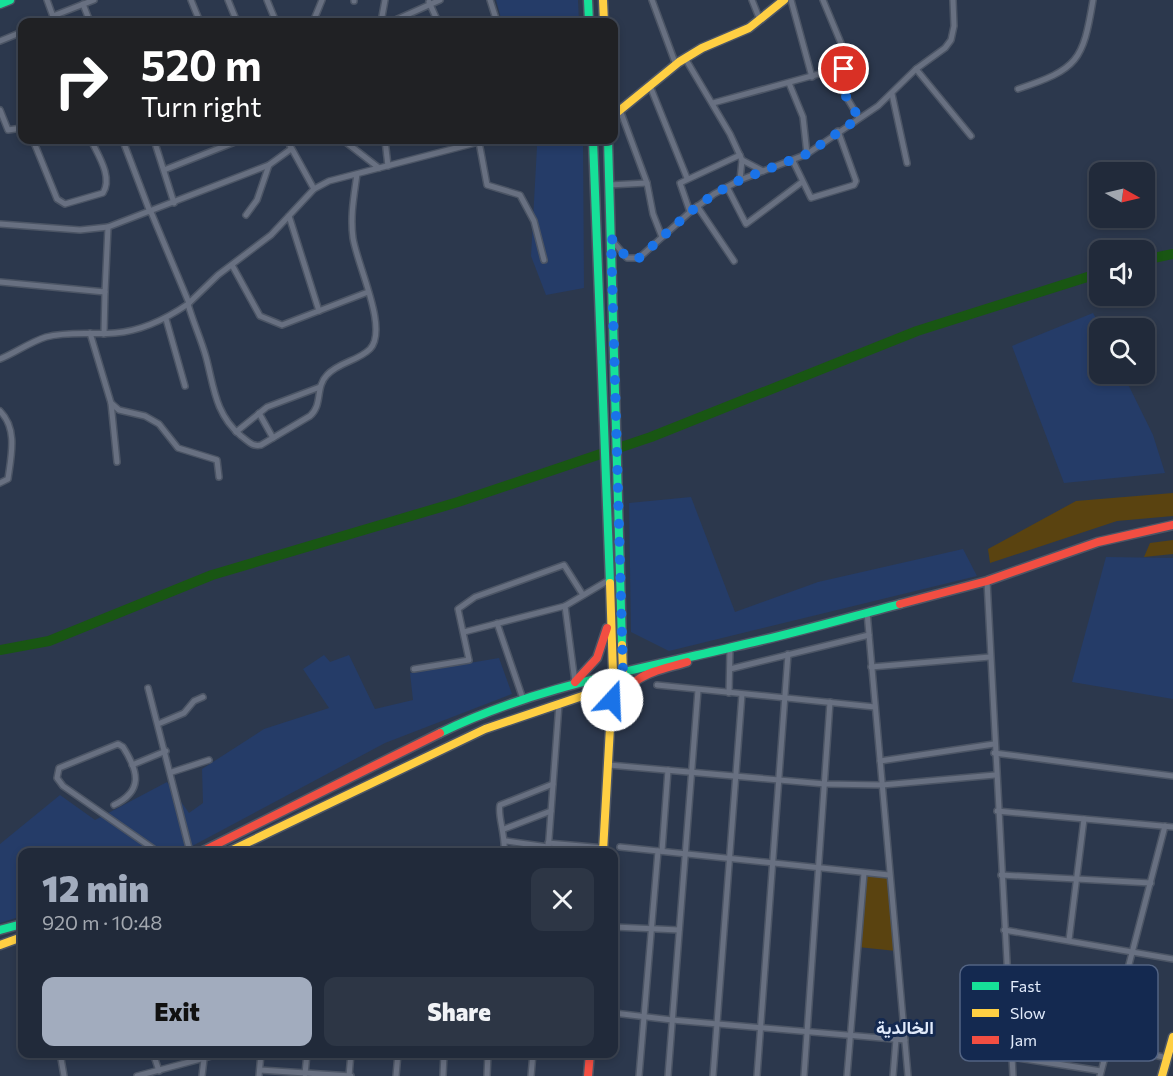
<!DOCTYPE html>
<meta charset="utf-8">
<style>
:root{--surface:#212a3a;--page:#2d3645;--text:#f1f3f6;--muted:#a2a7af;--line:#3e4654;--accent:#a2acbe}
body{margin:0;font-family:Commissioner,Vazirmatn,sans-serif;background:var(--page);color:var(--text);height:100vh;display:flex;flex-direction:column;font-size:22px;white-space:nowrap}
*{box-sizing:border-box;margin:0}
p{font-size:20px;color:var(--muted)}
.icon{flex:none;width:33px;height:33px;fill:none;stroke:currentColor;stroke-width:2;stroke-linecap:round;stroke-linejoin:round}
.map{position:relative;flex:1;overflow:hidden}
.details{position:absolute;left:18px;top:848px;width:600px;height:210px;display:flex;flex-direction:column;background:var(--surface);border-radius:12px;box-shadow:0 3px 9px #0003,0 0 0 2px var(--line)}
.details>*{flex:none}
.guide{position:absolute;left:18px;top:18px;width:600px;height:126px;border-radius:12px;box-shadow:0 3px 9px #0003,0 0 0 2px var(--line);background:#202124;color:#fff;overflow:hidden}
.needle{width:39px;rotate:98deg}
.tools{position:absolute;left:1089px;top:162px;display:grid;gap:12px}
.tools a{display:grid;place-items:center;width:66px;height:66px;border-radius:12px;background:var(--surface);box-shadow:0 3px 9px #0003,0 0 0 2px var(--line);font-size:30px}
.pin{position:absolute;display:grid;place-items:center;width:51px;height:51px;color:#fff;margin:-26px;border:3px solid #fff;border-radius:50%;box-shadow:0 2px 6px #0007}
.me{position:absolute;width:66px;margin:-33px;rotate:20deg;stroke-linejoin:round;filter:drop-shadow(0 0 4px #0008)}
.turn{display:flex;align-items:center;gap:21px;height:126px;padding:0 24px;font-size:27px}
.turn .icon{width:78px;height:78px;stroke-width:2.5}
.turn b{display:block;font-size:42px;line-height:51px}
.round{display:grid;place-items:center;flex:none;width:63px;height:63px;border-radius:12px;background:var(--page)}
.headline{display:flex;align-items:center;justify-content:space-between;height:102px;padding:0 24px}
h1{font-size:36px;font-weight:800;line-height:45px;color:var(--accent)}
.action{display:flex;gap:12px;margin-top:auto;padding:12px 24px}
.action a{flex:1;height:69px;border-radius:12px;background:var(--accent);color:#111;font-size:24px;font-weight:800;line-height:69px;text-align:center}
.action a+a{background:var(--page);color:var(--text)}
.map>svg:first-child{display:block}
</style>
<div class="map">
<svg width="1173" height="1076" viewBox="0 0 1173 1076">
<rect width="100%" height="100%" fill="#2c384d"/>
<g fill="#253c68">
<path d="M496 0H578L579 22H502Z"/>
<path d="M534 140H583L584 288 546 295 531 256 537 147Z"/>
<path d="M1093 313 1101 328 1100 374H1123L1153 435 1165 473 1064 483 1012 346Z"/>
<path d="M691 497 735 612 818 582 963 549 977 576 669 651 631 632 629 503Z"/>
<path d="M1106 557 1173 558V699L1072 682Z"/>
<path d="M324 655 330 662 349 655 375 709 413 700 410 673 499 658 512 694 385 743 181 852H22V916L0 923V844L60 795 95 820 167 782 189 813 203 803 202 769 264 729 329 708 303 669Z"/>
</g>
<g fill="#5a4310">
<path d="M1173 493V516L1117 521 990 563 988 549 1076 501Z"/>
<path d="M1173 540V554L1144 557 1150 543Z"/>
<path d="M864 873 889 875 896 951 858 947Z"/>
</g>
<g fill="none" stroke-linecap="round" stroke-linejoin="round">
<g stroke="#195613" stroke-width="10">
<path d="M1144 260 1173 254"/>
<path d="M0 650 49 641 212 575 458 502 651 437 917 331 1100 273"/>
</g>
<defs>
<g id="street">
<path d="M47 0 55 22"/>
<path d="M191 0 200 22"/>
<path d="M228 0 237 22"/>
<path d="M267 0 276 22"/>
<path d="M490 0 497 22"/>
<path d="M652 0 676 65"/>
<path d="M752 0 760 20"/>
<path d="M791 0 812 77"/>
<path d="M354 1V0"/>
<path d="M429 2 438 22"/>
<path d="M83 4 90 22"/>
<path d="M53 16 94 0"/>
<path d="M313 22 322 0"/>
<path d="M381 22 385 0"/>
<path d="M391 22 440 0"/>
<path d="M0 41 22 32"/>
<path d="M685 58 730 134 742 160 740 180"/>
<path d="M916 69 971 136"/>
<path d="M836 71 844 93 859 118"/>
<path d="M789 83 803 117 807 154"/>
<path d="M650 86 687 178"/>
<path d="M1018 89C1078 69 1083 61 1093 0"/>
<path d="M892 94 907 163"/>
<path d="M713 103 848 66V60L823 0"/>
<path d="M0 110 8 130 22 128"/>
<path d="M620 110 647 183 653 214 662 237"/>
<path d="M33 140 57 199 65 204 103 193C113 177 98 155 91 140"/>
<path d="M154 140 174 203"/>
<path d="M287 140 314 189"/>
<path d="M343 140 379 168"/>
<path d="M385 140 388 166"/>
<path d="M123 141 150 212"/>
<path d="M479 142 487 185 520 195 534 221 544 260"/>
<path d="M742 160 763 171"/>
<path d="M793 161 811 198 854 185 856 181 838 131"/>
<path d="M164 170 240 140"/>
<path d="M357 174C354 196 350 216 353 238 357 265 389 329 370 349 358 361 339 362 327 375 315 387 323 405 310 416L261 445C252 447 248 441 241 436 215 414 214 387 206 357 201 339 193 322 188 304L218 275 271 235 314 189 329 181 483 141 490 140"/>
<path d="M609 185 647 183"/>
<path d="M727 187 746 224 802 182"/>
<path d="M697 206 734 261"/>
<path d="M151 212 189 303"/>
<path d="M690 212 680 183 740 155"/>
<path d="M246 215 257 200 269 165"/>
<path d="M289 216 319 311"/>
<path d="M0 224 80 230 108 227 269 165 291 149"/>
<path d="M611 239 627 258H639L690 212 714 194 740 180 807 154 878 106 916 69 945 48 951 40 954 26 953 0"/>
<path d="M232 265 260 316 282 325 368 292"/>
<path d="M0 282 105 292 108 227"/>
<path d="M166 319 185 386"/>
<path d="M90 333 111 403 119 410 145 416 159 424 178 448 217 460 219 477"/>
<path d="M104 334 105 292"/>
<path d="M0 359C15 353 30 342 46 337 69 331 92 335 115 333 142 331 166 319 188 304"/>
<path d="M111 403 117 462"/>
<path d="M0 411C18 429 11 456 8 479L0 483"/>
<path d="M259 413 273 438"/>
<path d="M236 432 267 407 320 387"/>
<path d="M987 581 1013 1076"/>
<path d="M867 612 908 1076"/>
<path d="M497 623 523 699"/>
<path d="M464 632 565 606"/>
<path d="M871 667 990 657"/>
<path d="M414 669 469 660 458 609 475 597 564 565 583 595"/>
<path d="M730 669 869 635"/>
<path d="M575 682 565 606 609 580"/>
<path d="M657 685 875 707"/>
<path d="M148 688 190 852"/>
<path d="M729 693 730 649"/>
<path d="M158 724 184 713 194 701 203 697"/>
<path d="M994 753 1173 776"/>
<path d="M880 761 994 744"/>
<path d="M132 765 166 751"/>
<path d="M609 765 825 784 882 785 995 775"/>
<path d="M172 772 209 760"/>
<path d="M114 805C143 791 139 772 123 747L118 744 59 768 57 778 63 786 158 852"/>
<path d="M997 811 1173 827"/>
<path d="M504 829 551 811"/>
<path d="M506 841 548 847"/>
<path d="M548 843 604 848"/>
<path d="M620 847 889 875"/>
<path d="M662 851 668 770"/>
<path d="M504 852C506 836 497 814 500 805L553 784"/>
<path d="M548 852 559 704"/>
<path d="M1001 875 1151 883"/>
<path d="M614 927 679 930"/>
<path d="M1004 930 1173 959"/>
<path d="M1069 940 1084 819"/>
<path d="M1008 987 1120 1000"/>
<path d="M614 1013 672 1020 905 1040"/>
<path d="M1010 1030 1109 1044 1167 1058"/>
<path d="M60 1053 64 1076"/>
<path d="M153 1053 159 1071"/>
<path d="M1012 1057 1101 1071"/>
<path d="M260 1070 351 1076"/>
<path d="M305 1074 307 1053"/>
<path d="M137 1076 223 1053"/>
<path d="M202 1076 204 1059"/>
<path d="M259 1076 261 1053"/>
<path d="M349 1076 351 1053"/>
<path d="M396 1076 398 1053"/>
<path d="M443 1076 444 1053"/>
<path d="M487 1076 488 1053"/>
<path d="M531 1076 533 1053"/>
<path d="M639 1076 658 851"/>
<path d="M668 1076 698 690"/>
<path d="M713 1076 742 694"/>
<path d="M757 1076 788 654"/>
<path d="M804 1076 830 702"/>
<path d="M847 1076 864 873"/>
<path d="M893 1076 896 1039"/>
<path d="M1100 1076 1165 826"/>
</g>
<g id="fast">
<path d="M588 0 589 22"/>
<path d="M0 4 10 0"/>
<path d="M593 140 610 583"/>
<path d="M608 140 622 645"/>
<path d="M440 733C533 687 637 670 737 646 792 634 846 618 900 604"/>
<path d="M0 930 22 924"/>
</g>
<g id="slow">
<path d="M603 0 604 22"/>
<path d="M614 115 679 62 702 48 749 28 784 0"/>
<path d="M587 695 601 701 612 713"/>
<path d="M228 852 485 729 612 686 623 672 622 645"/>
<path d="M603 852 613 674 610 583"/>
<path d="M0 945 22 937"/>
<path d="M1162 1076 1173 1037"/>
</g>
<g id="jam">
<path d="M900 604 987 581 1098 542 1173 525"/>
<path d="M575 682 597 658 607 628"/>
<path d="M616 716C626 674 650 673 687 662"/>
<path d="M201 852 440 733"/>
<path d="M588 1076 590 1053"/>
</g>
</defs>
<use href="#street" stroke="#4c5565" stroke-width="8"/>
<use href="#fast" stroke="#4c5565" stroke-width="11"/>
<use href="#slow" stroke="#4c5565" stroke-width="11"/>
<use href="#jam" stroke="#4c5565" stroke-width="11"/>
<use href="#street" stroke="#687081" stroke-width="5"/>
<use href="#fast" stroke="#16e098" stroke-width="8"/>
<use href="#slow" stroke="#ffcf43" stroke-width="8"/>
<use href="#jam" stroke="#f24e42" stroke-width="8"/>
</g>
<g fill="none" stroke-linecap="round" stroke-linejoin="round">
<path stroke="#1a73e8" stroke-width="10" stroke-dasharray="0 18" d="M612 700V686L623 672 611 238 627 258H639L690 212 714 194 740 180 807 154 859 118 844 93 836 71 844 69"/>
</g>
<g text-anchor="middle" stroke-width="6" stroke-linejoin="round" paint-order="stroke">
<g font-size="18" font-weight="bold" fill="#e2ebfb" stroke="#142950">
<text x="905" y="1034">الخالدية</text>
</g>
</g>
<rect x="960" y="965" width="198" height="96" rx="9" fill="#142950" stroke="#526383" stroke-width="1.5"/>
<rect x="972" y="982" width="27" height="8" fill="#16e098"/>
<rect x="972" y="1009" width="27" height="8" fill="#ffcf43"/>
<rect x="972" y="1036" width="27" height="8" fill="#f24e42"/>
<g font-size="16" fill="#e2ebfb">
<text x="1010" y="992">Fast</text>
<text x="1010" y="1019">Slow</text>
<text x="1010" y="1046">Jam</text>
</g>
</svg>
<div class="tools">
<a><svg class="needle" viewBox="-14 -14 28 28"><path d="M0-13l5 13h-10z" fill="#e53935"/><path d="M0 13l5-13h-10z" fill="#a2a7af"/></svg></a>
<a><svg class="icon" aria-label="sound" viewBox="0 0 24 24"><path d="M4 9h4l5-4v14l-5-4H4zM17 9q2 3 0 6"/></svg></a>
<a><svg class="icon" aria-label="search" viewBox="0 0 24 24"><circle cx="10" cy="10" r="6"/><path d="M15 15l6 6"/></svg></a>
</div>
<div class="pin" style="left:844px;top:69px;background:#d93025"><svg class="icon" aria-label="arrive" viewBox="0 0 24 24"><path d="M6 21V4h12l-3 4 3 4H6"/></svg></div>
<svg class="me" style="left:612px;top:700px" viewBox="-20 -20 40 40"><circle r="19" fill="#fff"/><path d="M0-13L10 11 0 6-10 11z" fill="#1a73e8"/></svg>
<div class="guide">
<div class="turn"><svg class="icon" aria-label="right" viewBox="0 0 24 24"><path d="M7 20v-9h11M14 6l5 5-5 5"/></svg><div><b>520 m</b>Turn right</div></div>
</div>
<section class="details">
<div class="headline"><div><h1>12 min</h1><p>920 m · 10:48</p></div><a class="round"><svg class="icon" aria-label="close" viewBox="0 0 24 24"><path d="M6 6l12 12M18 6L6 18"/></svg></a></div>
<div class="action"><a>Exit</a><a>Share</a></div>
</section>
</div>
